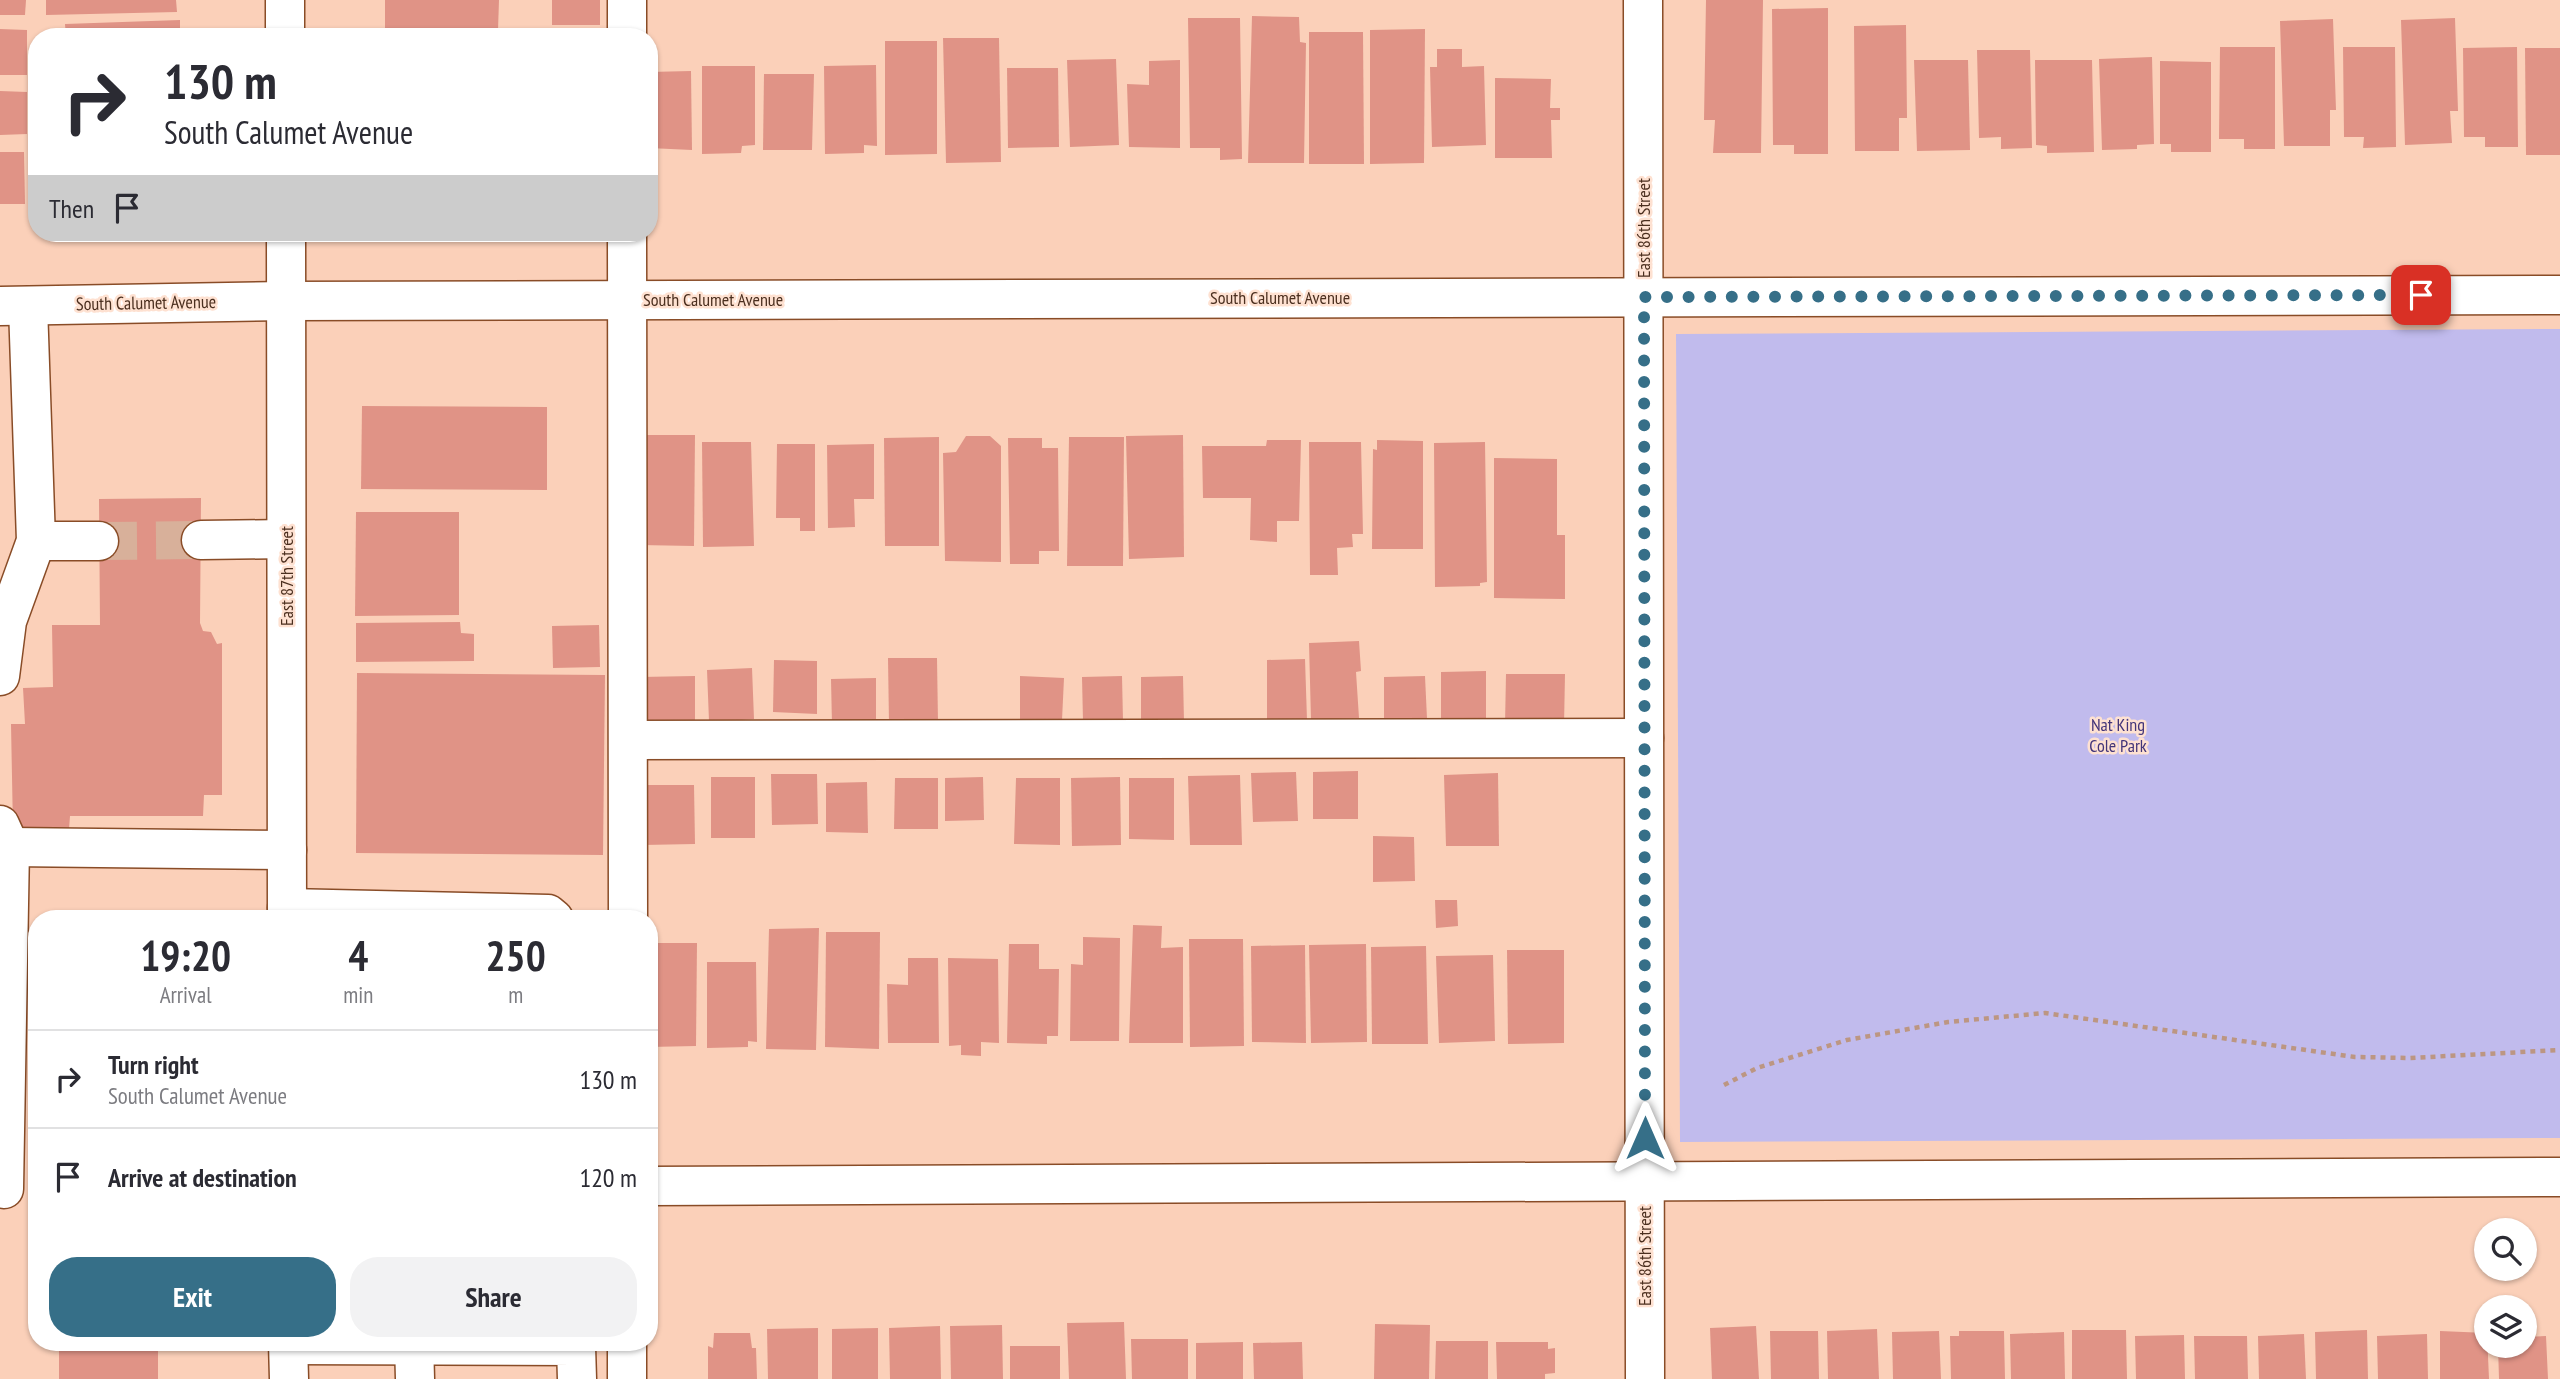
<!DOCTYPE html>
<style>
:root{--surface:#fff;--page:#f2f2f3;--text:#2b2b33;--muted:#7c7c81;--line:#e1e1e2;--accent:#366f88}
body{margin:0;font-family:"PT Sans Narrow",sans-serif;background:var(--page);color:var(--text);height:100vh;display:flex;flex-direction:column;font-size:26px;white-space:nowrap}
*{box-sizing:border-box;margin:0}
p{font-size:23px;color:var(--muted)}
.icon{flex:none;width:38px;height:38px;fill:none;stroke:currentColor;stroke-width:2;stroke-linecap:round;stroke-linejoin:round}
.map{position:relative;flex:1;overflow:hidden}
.panel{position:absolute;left:28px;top:910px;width:630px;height:441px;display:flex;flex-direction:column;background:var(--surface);border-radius:28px;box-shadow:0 2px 5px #0004}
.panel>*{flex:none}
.hud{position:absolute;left:28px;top:28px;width:630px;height:214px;border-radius:28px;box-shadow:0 2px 5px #0004;background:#fff;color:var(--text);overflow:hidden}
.tools{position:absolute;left:2474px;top:1218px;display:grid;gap:14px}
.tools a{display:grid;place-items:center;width:63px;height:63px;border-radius:50%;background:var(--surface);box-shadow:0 2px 5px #0004;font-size:35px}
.pin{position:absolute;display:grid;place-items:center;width:60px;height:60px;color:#fff;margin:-30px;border-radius:14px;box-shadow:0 4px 10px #0006}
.me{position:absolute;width:77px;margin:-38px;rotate:0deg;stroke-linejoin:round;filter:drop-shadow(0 0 5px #0008)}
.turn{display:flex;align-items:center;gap:24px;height:147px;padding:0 21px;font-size:32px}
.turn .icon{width:91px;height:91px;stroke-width:2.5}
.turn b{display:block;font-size:49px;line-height:60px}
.then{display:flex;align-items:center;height:66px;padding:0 21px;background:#0003;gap:14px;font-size:26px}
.eta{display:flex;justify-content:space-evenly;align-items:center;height:119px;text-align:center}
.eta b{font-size:42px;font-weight:700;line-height:49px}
.cta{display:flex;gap:14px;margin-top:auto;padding:14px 21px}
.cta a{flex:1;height:80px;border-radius:28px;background:var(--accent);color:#fff;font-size:28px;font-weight:700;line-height:80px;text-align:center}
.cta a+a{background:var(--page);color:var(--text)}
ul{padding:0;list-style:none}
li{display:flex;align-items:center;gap:21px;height:98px;padding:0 21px;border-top:2px solid var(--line)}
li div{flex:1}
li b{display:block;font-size:26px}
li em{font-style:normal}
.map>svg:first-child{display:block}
</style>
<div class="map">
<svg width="2560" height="1379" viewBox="0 0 2560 1379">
<rect width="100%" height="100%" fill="#fbd0b9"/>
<path fill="#c1bbed" d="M2560 329V1138L1680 1142 1676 334Z"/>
<g fill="#e09386">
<path d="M0 0H26L25 15H0Z"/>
<path d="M46 0H176L177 12 46 15Z"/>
<path d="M385 0H499L498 30 385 29Z"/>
<rect x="552" y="0" width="48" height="25"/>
<path d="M1706 0H1763L1761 153H1713L1715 120H1704Z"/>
<path d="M1828 8V154H1794V145H1773L1772 9Z"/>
<path d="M1252 16 1299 17 1300 42 1306 43 1304 163H1248Z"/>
<path d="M1188 18H1240L1242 159 1220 160V148H1190Z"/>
<path d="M2455 18 2458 111H2450L2452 143 2405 145 2401 20Z"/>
<path d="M2333 19 2336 110H2330V146H2284L2280 21Z"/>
<path d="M180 20V37H66L65 24Z"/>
<path d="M1906 25 1907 118H1899V151H1855L1854 26Z"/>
<path d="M0 29 27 30V75H0Z"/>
<path d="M1425 29 1424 163 1370 164V30Z"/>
<path d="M1309 32H1363L1364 164H1309Z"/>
<rect x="532" y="33" width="65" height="4"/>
<rect x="383" y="34" width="97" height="3"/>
<path d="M943 38H999L1001 162 946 163Z"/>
<path d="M885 41H937V154L885 155Z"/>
<path d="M2220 47H2275V149H2244V139H2219Z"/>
<path d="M2343 47H2395L2396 147 2363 148 2364 137H2344Z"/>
<path d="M2517 47 2518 147H2485V137H2464L2463 48Z"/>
<path d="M2525 48H2560V155H2526Z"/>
<path d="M1437 49H1462V67L1484 66 1486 145 1432 147 1430 67H1437Z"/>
<path d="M1977 50H2030L2032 148 2001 149V137L1979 138Z"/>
<path d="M2152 57 2154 144 2137 145V149L2102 150 2099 59Z"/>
<path d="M1116 59 1119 145 1070 147 1067 60Z"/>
<path d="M1180 60V148L1129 147 1127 84 1149 85V61Z"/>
<path d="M1914 60H1968L1970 150 1917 151Z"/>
<path d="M2035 60H2092L2094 152 2047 153V146L2036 145Z"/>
<path d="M2160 61 2211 62V152H2171V144H2160Z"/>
<path d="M876 65 877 146 864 145V153L825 154 824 66Z"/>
<path d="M702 66H755V145L742 146 741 153 702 154Z"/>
<path d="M1007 68H1058L1059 147 1008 148Z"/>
<path d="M691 71 692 150 649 148V72Z"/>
<path d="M764 74H814L812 150H763Z"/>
<path d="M1495 78 1551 79 1550 108H1560V120H1551L1552 158H1495Z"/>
<path d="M0 91 27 92V134L0 135Z"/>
<path d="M0 152H24L25 204H0Z"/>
<path d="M362 406 547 407V490L361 489Z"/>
<path d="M641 435H695L694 546 639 545Z"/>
<path d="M1183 435 1184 557 1129 559 1126 436Z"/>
<path d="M966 436H990L1001 446V562L945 561 943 453 956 452Z"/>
<path d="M939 437V546H885L884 438Z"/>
<path d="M1069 437H1124L1123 566H1067Z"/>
<path d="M1008 438H1042V448H1058L1059 551H1039V564H1010Z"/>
<path d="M1267 440H1301L1299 521H1277V542L1250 540 1251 498H1203L1202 446H1266Z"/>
<path d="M1377 440 1423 441V549H1372L1373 449 1377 450Z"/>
<path d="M702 442H751L754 546 703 547Z"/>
<path d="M1309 442H1361L1363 534H1352L1353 547 1337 548 1338 575H1310Z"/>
<path d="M1485 442 1487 582 1480 583V586L1435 587 1434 443Z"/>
<path d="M777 444H815V531H800V518H776Z"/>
<path d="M874 444V499H854L855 527 828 528 827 445Z"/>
<path d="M1494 458 1557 459V535H1565V599L1494 598Z"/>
<path d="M201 498 200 623 203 631 211 632 217 644 222 643V795H204L203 816H70L69 829H13L11 724H25L23 688 53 687 52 625H100L99 499Z"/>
<path d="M356 512H459V615L355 616Z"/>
<path d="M460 622 461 633 474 634V661L356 662V623Z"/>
<path d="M599 625 600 667 553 668 552 626Z"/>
<path d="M1359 641 1361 671 1356 672 1359 718 1311 720 1309 643Z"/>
<path d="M888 658H937L938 723 889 724Z"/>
<path d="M1305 659 1307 720 1267 722V660Z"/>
<path d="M774 660 817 661V714L773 712Z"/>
<path d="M752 668 754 719 741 720V729L725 730V720L709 721 707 670Z"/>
<path d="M1486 671V720H1441V672Z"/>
<path d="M357 673 605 675 603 855 356 853Z"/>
<path d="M1506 674H1565L1564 726 1505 725Z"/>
<path d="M695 676V721H641L640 677Z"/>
<path d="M1020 676 1064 678 1062 720 1020 719Z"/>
<path d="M1122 676 1123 721H1083L1082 677Z"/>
<path d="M1183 676 1184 722H1141V677Z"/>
<path d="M1425 676 1427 719 1384 720V677Z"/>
<path d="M876 678V724L832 725 831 679Z"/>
<path d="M1358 771V819H1313V772Z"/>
<path d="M1296 772 1298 821 1253 822 1251 773Z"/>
<path d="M1498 773 1499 846H1446L1444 775Z"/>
<path d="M771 774H817L818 824 772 825Z"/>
<path d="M1240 775 1242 845H1190L1188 776Z"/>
<rect x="711" y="777" width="44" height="61"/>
<path d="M983 777 984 820 945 821V778Z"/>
<path d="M1120 777 1121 845 1072 846 1071 778Z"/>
<path d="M895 778H938V829H894Z"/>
<path d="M1016 778H1060V845L1014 844Z"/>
<path d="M1129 778H1174V840L1129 839Z"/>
<path d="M867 782 868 833 826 832V783Z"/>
<path d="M641 785H694L695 844 643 845Z"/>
<path d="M1373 836 1414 837 1415 881 1373 882Z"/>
<path d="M1435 900H1457L1458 926 1436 928Z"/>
<path d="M1133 925 1162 926 1161 948 1183 947V1043H1129Z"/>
<path d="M819 928 816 1050 766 1049 769 929Z"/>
<path d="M826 932H880L879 1049 825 1047Z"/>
<path d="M1083 937 1120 938 1119 1041H1070L1071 964 1083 965Z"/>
<path d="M1189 939H1243L1244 1046 1190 1047Z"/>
<path d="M649 943H697L696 1046 649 1047Z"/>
<path d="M1009 944H1039V969H1059L1058 1036H1047V1044L1007 1043Z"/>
<path d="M1366 944 1367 1042 1311 1043 1309 945Z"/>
<path d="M1305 945 1306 1043 1252 1042 1251 946Z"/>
<path d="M1426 946 1428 1044H1372L1371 947Z"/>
<path d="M1507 950H1564V1043L1508 1044Z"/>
<path d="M1493 955 1495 1041 1439 1043 1436 956Z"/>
<path d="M908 958H938L939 1043H888L887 984 908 985Z"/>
<path d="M948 958 998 959 999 1043 981 1042V1056L961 1055V1045L949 1046Z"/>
<path d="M707 962H756L757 1042 748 1041V1047L707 1048Z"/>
<path d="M1124 1322 1126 1379H1069L1067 1323Z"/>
<path d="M1375 1324 1430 1325 1429 1379H1374Z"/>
<path d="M1002 1325 1003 1379H951L950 1326Z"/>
<path d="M940 1326 941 1379H890L889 1328Z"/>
<path d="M1756 1326 1759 1379H1712L1710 1328Z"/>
<path d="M818 1328V1379H768L767 1329Z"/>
<path d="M878 1328V1379H832V1329Z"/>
<path d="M1877 1329 1879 1379H1828L1827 1331Z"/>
<path d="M2072 1330H2126L2127 1379H2072Z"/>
<path d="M2367 1330 2368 1379H2316L2315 1332Z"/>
<path d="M1770 1331H1818L1819 1379H1771Z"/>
<path d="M1939 1331 1941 1379H1893L1892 1332Z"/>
<path d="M1959 1331H2004L2005 1379H1951L1950 1336H1959Z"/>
<path d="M2440 1331 2487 1333 2489 1379H2440Z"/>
<path d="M2064 1332 2065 1379H2011L2010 1334Z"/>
<path d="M714 1333H750L752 1348H756L757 1379H708V1346L713 1348Z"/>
<path d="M2304 1334 2306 1379H2259L2258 1336Z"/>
<path d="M2427 1334 2428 1379H2378L2377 1336Z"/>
<path d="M2184 1335 2185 1379H2136L2135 1336Z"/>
<path d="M2194 1336H2247L2248 1379H2195Z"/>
<path d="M2546 1336 2548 1379H2499L2498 1346H2525V1337Z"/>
<path d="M1131 1339H1188V1379H1132Z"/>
<path d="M1436 1341H1488V1379H1435Z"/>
<rect x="59" y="1342" width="99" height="37"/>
<path d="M1243 1342V1379H1196V1343Z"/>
<path d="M1302 1342 1303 1379H1254L1253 1343Z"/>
<path d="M1496 1342H1548V1349L1555 1348V1373L1545 1374V1379H1497Z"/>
<rect x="1010" y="1346" width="50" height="33"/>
</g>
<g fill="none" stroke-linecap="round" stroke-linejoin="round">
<path stroke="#d8b09a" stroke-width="38" stroke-dasharray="38 19" stroke-linecap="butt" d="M99 541 201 540"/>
<defs>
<g id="minor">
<path d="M627 0V37"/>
<path d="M1643 0 1645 1379"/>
<path d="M627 233 628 919"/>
<path d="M0 306 285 301 2560 295"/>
<path d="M201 540 286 539"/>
<path d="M36 541H99"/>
<path d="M0 676 7 621 36 541 28 306"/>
<path d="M629 740 1644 738"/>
<path d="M0 825 10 847 4 1189"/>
<path d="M10 847 287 850"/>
<path d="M287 908 548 914 554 919"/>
<path d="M649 1186 2560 1177"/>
<path d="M414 1342 415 1379"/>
<path d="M627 1342V1379"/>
<path d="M288 1345 576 1346 577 1379"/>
</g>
<g id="major">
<path d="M285 0V37"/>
<path d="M286 233 287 919"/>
<path d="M288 1342 289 1379"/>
</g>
</defs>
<use href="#minor" stroke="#894c27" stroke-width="41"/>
<use href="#major" stroke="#894c27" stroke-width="41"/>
<path stroke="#bc9682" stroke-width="4.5" stroke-dasharray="5 5" stroke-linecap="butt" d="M1724 1085 1757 1068 1847 1040 1948 1022 2045 1013 2355 1057 2410 1058 2560 1050"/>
<use href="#minor" stroke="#fff" stroke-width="38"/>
<use href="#major" stroke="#fff" stroke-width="38"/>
</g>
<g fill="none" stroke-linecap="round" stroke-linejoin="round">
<path stroke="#366f88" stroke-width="12" stroke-dasharray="0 21.6" d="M1645 1138 1644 297 2421 295"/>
</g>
<g text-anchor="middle" stroke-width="5" stroke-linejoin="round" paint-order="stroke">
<g font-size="18" fill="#4b2f1f" stroke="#fee1d1">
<text transform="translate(1644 228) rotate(-90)" y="6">East 86th Street</text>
<text x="1280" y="304">South Calumet Avenue</text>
<text x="713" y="306">South Calumet Avenue</text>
<text transform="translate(146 303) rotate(-1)" y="6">South Calumet Avenue</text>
<text transform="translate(287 576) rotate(-90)" y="6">East 87th Street</text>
<text transform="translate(1645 1256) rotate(-90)" y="6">East 86th Street</text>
</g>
<g font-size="18" fill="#433579" stroke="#fee1d1">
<text x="2118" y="731">Nat King<tspan x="2118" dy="21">Cole Park</tspan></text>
</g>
</g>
</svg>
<div class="tools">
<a><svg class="icon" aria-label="search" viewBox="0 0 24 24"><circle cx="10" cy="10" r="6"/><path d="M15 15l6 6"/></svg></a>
<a><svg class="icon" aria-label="layers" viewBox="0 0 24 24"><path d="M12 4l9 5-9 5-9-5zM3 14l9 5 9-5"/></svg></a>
</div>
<div class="pin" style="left:2421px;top:295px;background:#d93025"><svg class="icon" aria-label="arrive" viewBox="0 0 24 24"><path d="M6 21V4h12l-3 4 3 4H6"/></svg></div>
<svg class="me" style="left:1645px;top:1138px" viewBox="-20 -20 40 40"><path d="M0-17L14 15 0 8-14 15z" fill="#366f88" stroke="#fff" stroke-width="4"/></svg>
<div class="hud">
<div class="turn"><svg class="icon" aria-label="right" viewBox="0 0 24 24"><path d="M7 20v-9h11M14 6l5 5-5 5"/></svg><div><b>130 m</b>South Calumet Avenue</div></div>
<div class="then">Then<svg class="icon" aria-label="arrive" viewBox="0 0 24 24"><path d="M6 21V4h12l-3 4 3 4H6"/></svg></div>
</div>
<section class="panel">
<div class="eta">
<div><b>19:20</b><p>Arrival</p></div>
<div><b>4</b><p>min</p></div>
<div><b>250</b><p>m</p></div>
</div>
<ul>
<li><svg class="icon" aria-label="right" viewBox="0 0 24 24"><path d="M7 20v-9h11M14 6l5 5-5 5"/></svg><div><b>Turn right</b><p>South Calumet Avenue</p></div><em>130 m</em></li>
<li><svg class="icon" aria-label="arrive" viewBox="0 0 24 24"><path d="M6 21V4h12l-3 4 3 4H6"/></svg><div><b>Arrive at destination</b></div><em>120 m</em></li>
</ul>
<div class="cta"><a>Exit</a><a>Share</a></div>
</section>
</div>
